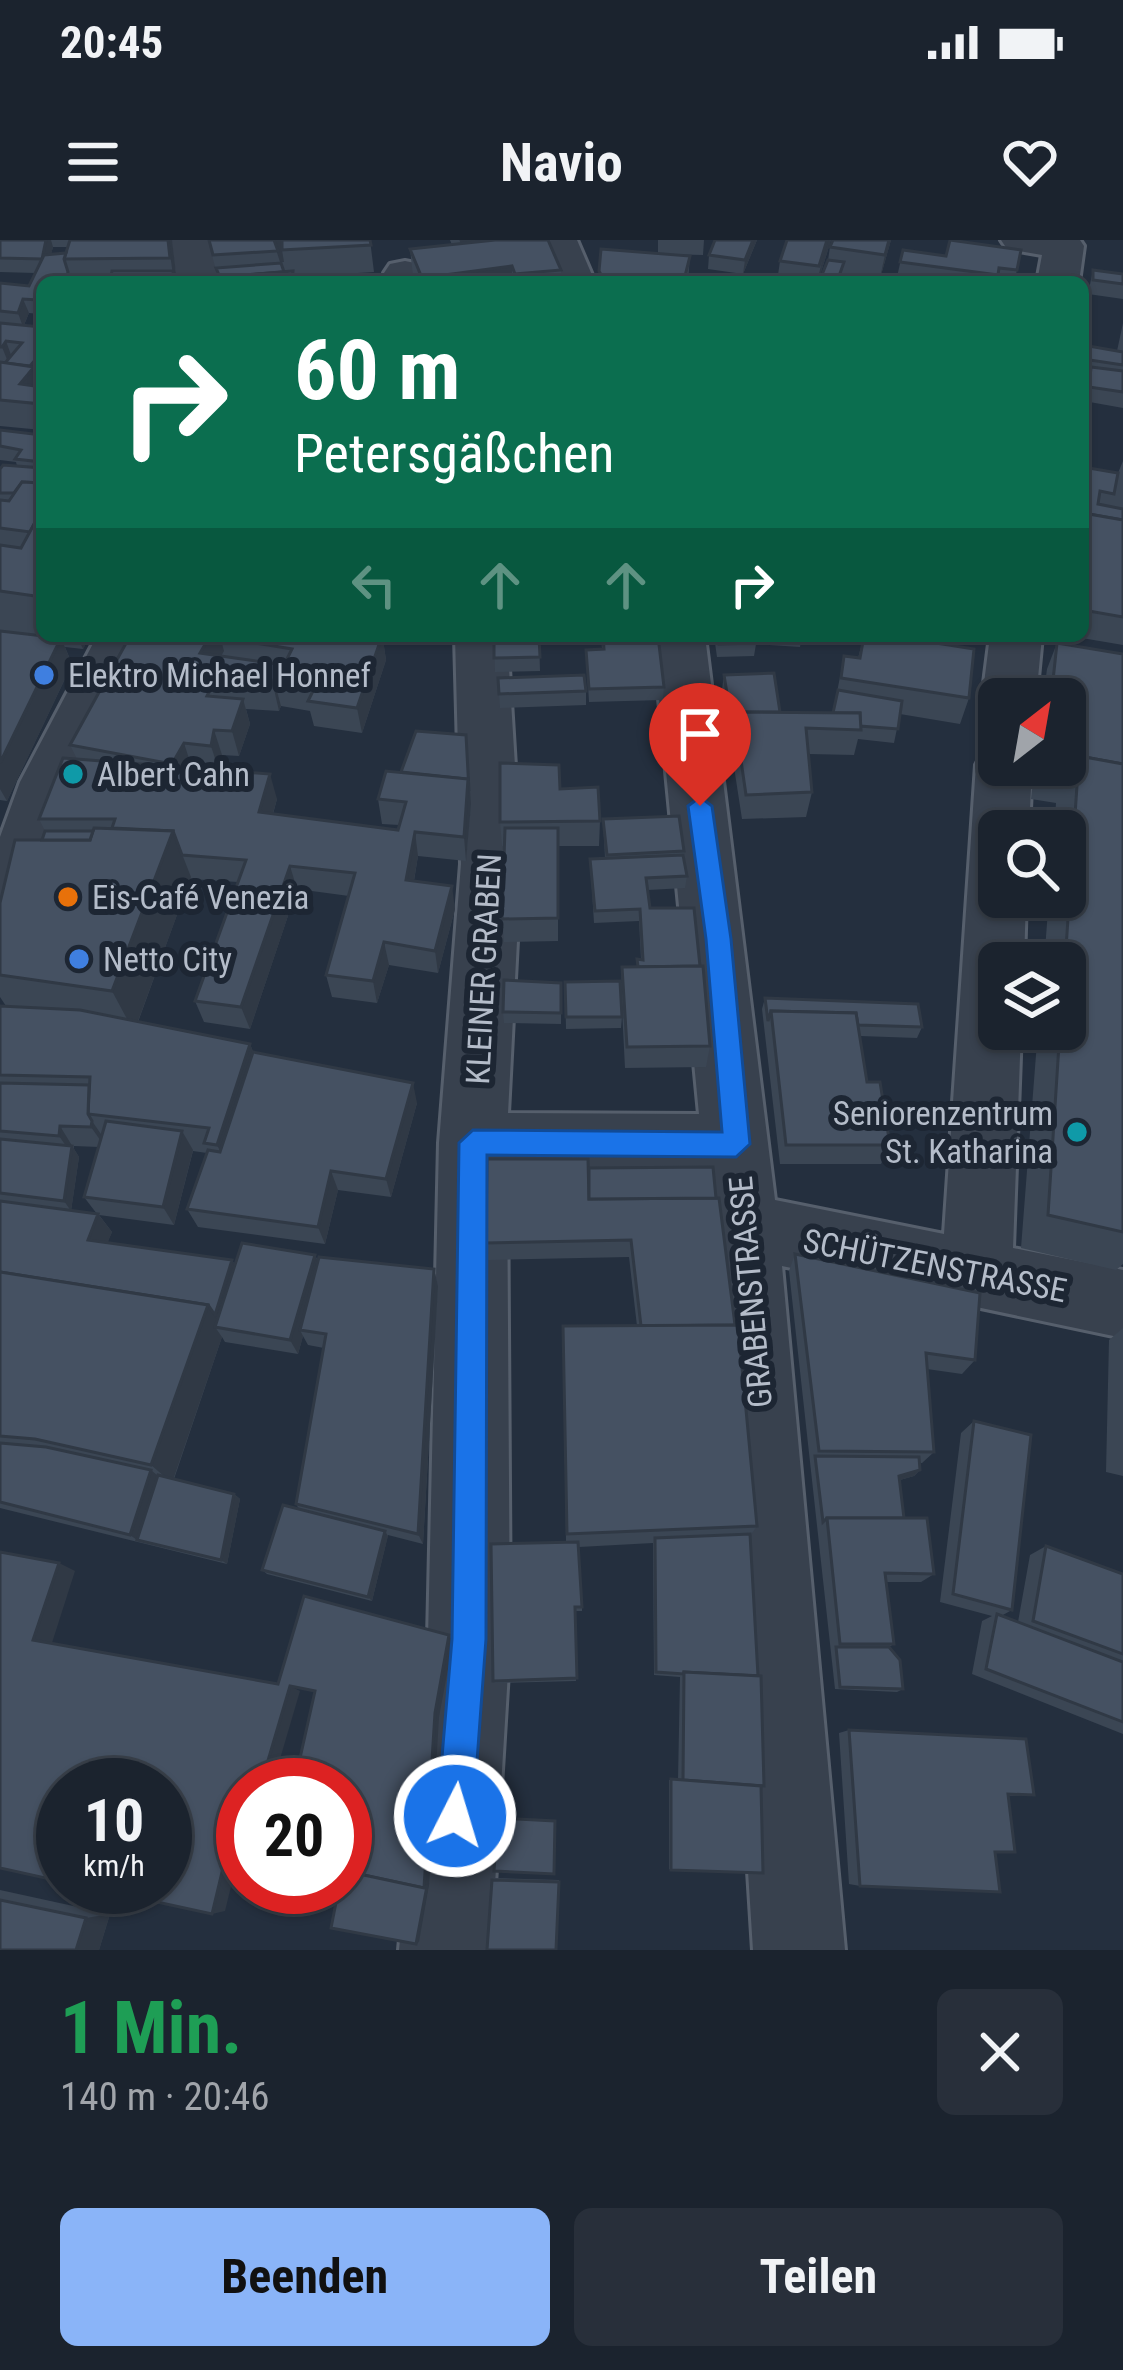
<!DOCTYPE html>
<html lang="de">
<meta charset="utf-8">
<style>
:root{--surface:#1b232e;--page:#282f3a;--text:#f1f3f6;--muted:#a0a4aa;--line:#39404a;--accent:#8ab4f8}
body{margin:0;font-family:"Roboto Condensed",sans-serif;background:var(--page);color:var(--text);height:100vh;display:flex;flex-direction:column;font-size:45px;white-space:nowrap}
*{box-sizing:border-box;margin:0}
p{font-size:39px;color:var(--muted)}
.icon{flex:none;width:66px;height:66px;fill:none;stroke:currentColor;stroke-width:2;stroke-linecap:round;stroke-linejoin:round}
.map{position:relative;height:1710px;overflow:hidden}
.panel{display:flex;flex-direction:column;background:var(--surface);flex:1}
.panel>*{flex:none}
.top-card{position:absolute;left:36px;top:36px;width:1053px;height:366px;border-radius:18px;box-shadow:0 3px 9px #0004,0 0 0 3px var(--line);background:#0b6e4f;color:#fff;overflow:hidden}
.needle{width:78px;rotate:31deg}
.tools{position:absolute;left:978px;top:438px;display:grid;gap:24px}
.tools a{display:grid;place-items:center;width:108px;height:108px;border-radius:18px;background:var(--surface);box-shadow:0 3px 9px #0004,0 0 0 3px var(--line);font-size:60px}
.speed{position:absolute;left:36px;top:1518px;display:flex;gap:24px;font-size:60px;font-weight:700;text-align:center}
.speed>*{display:grid;place-content:center;width:156px;height:156px;border-radius:50%;background:var(--surface);box-shadow:0 3px 9px #0004,0 0 0 3px var(--line);line-height:1}
.speed small{font-size:30px;font-weight:400}
.speed .limit{border:18px solid #d22;background:#fff;color:#111}
.pin{position:absolute;display:grid;place-items:center;width:102px;height:102px;color:#fff;margin:-123px -51px;border-radius:50% 50% 50% 0;rotate:-45deg;box-shadow:0 0 12px #0007}
.pin .icon{rotate:45deg}
.me{position:absolute;width:132px;margin:-66px;rotate:5deg;stroke-linejoin:round;filter:drop-shadow(0 0 9px #0008)}
.turn{display:flex;align-items:center;gap:42px;height:252px;padding:0 60px;font-size:54px}
.turn .icon{width:156px;height:156px;stroke-width:2.5}
.turn b{display:block;font-size:84px;line-height:102px}
.lanes{display:flex;align-items:center;height:114px;padding:0 60px;background:#0003;justify-content:center;gap:60px;direction:ltr}
.lanes .off{opacity:.35}
.round{display:grid;place-items:center;flex:none;width:126px;height:126px;border-radius:18px;background:var(--page)}
.head{display:flex;align-items:center;justify-content:space-between;height:204px;padding:0 60px}
h1{font-size:72px;font-weight:700;line-height:90px;color:#1e9e55}
.action{display:flex;gap:24px;margin-top:auto;padding:24px 60px}
.action a{flex:1;height:138px;border-radius:18px;background:var(--accent);color:#111;font-size:48px;font-weight:700;line-height:138px;text-align:center}
.action a+a{background:var(--page);color:var(--text)}
.status{display:flex;justify-content:space-between;align-items:center;height:84px;padding:0 60px;background:var(--surface);direction:ltr}
.status svg{height:33px;fill:currentColor}
header{display:flex;justify-content:space-between;align-items:center;height:156px;padding:0 60px;background:var(--surface);font-size:54px;font-weight:700}
.map>svg:first-child{display:block}
</style>
<div class="status"><b>20:45</b><svg viewBox="0 0 49 12"><path d="M0 12V9h3v3zM5 12V6h3v6zM10 12V3h3v9zM15 12V0h3v12zM26 1h20v11H26zM47 4h2v5h-2z"/></svg></div>
<header><svg class="icon" aria-label="menu" viewBox="0 0 24 24"><path d="M4 6h16M4 12h16M4 18h16"/></svg>Navio<svg class="icon" aria-label="heart" viewBox="0 0 24 24"><path d="M12 20l-8-8c-3-5 5-10 8-4 3-6 11-1 8 4z"/></svg></header>
<div class="map">
<svg width="1123" height="1710" viewBox="0 0 1123 1710">
<rect width="100%" height="100%" fill="#242f3e"/>
<g fill="none" stroke-linecap="round" stroke-linejoin="round">
<defs>
<g id="minor">
<path d="M171 0H211L219 42H177Z"/>
<path d="M537 0H577L595 42H553Z"/>
<path d="M1001 0H1080L1084 6 1079 42H1037L1042 15 1007 9Z"/>
<path d="M405 21 420 24 430 42H388L384 33 390 24Z"/>
<path d="M97 396H149L76 542 30 682 21 699 0 706V597L20 542Z"/>
<path d="M455 396H507L521 624 508 873 699 874 653 396H705L775 960 944 994 976 525 984 510 999 506V525H1032L1029 591H999V657H1026L1024 723H999V789H1021L1013 1008 1123 1030V1098L782 1026 845 1710H753L704 934 507 933 510 1399 491 1710H399L428 1399 439 903 461 624Z"/>
<path d="M990 396H1042L1036 459H999V475L990 473 982 459Z"/>
</g>
</defs>
<use href="#minor" stroke="#565f6c" stroke-width="6"/>
<use href="#minor" fill="#38414e" fill-rule="evenodd"/>
</g>
<g fill="#3b4654" fill-rule="evenodd">
<path d="M0 0H172L177 42H42V82L39 74 29 73 24 85 42 147V190L0 186V122L7 121H0V43L29 46 35 33 0 32ZM53 7H68L66 13 51 14Z"/>
<path d="M208 0H370L374 32 294 37 295 42H219Z"/>
<path d="M450 0H548L561 30V42H415L413 36 410 9 452 5Z"/>
<path d="M658 0H704L703 15 661 14 690 16 688 41 692 42H599L601 9 658 14Z"/>
<path d="M715 0H757L743 34 708 29 709 15Z"/>
<path d="M787 0H831L818 42H777L780 21Z"/>
<path d="M891 0 879 42 842 36 840 42H819L828 20 830 7Z"/>
<path d="M903 10 1017 30 1014 42H938L897 37Z"/>
<path d="M1093 30 1123 34V59L1088 54Z"/>
<path d="M1123 83V168L1084 161 1088 135 1083 134V105L1117 111Z"/>
<path d="M0 190 42 195V396H90L83 409 65 407 72 424 7 561 0 560V229L17 226 16 222 0 220Z"/>
<path d="M1123 221V405L1070 396H1083V227L1118 233Z"/>
<path d="M130 396H385L383 400 386 420 362 493 314 486 310 471 281 466 279 471 246 469 250 484 239 516 222 515 220 530 277 559 273 574 398 590 399 585 382 584 378 559 471 564 466 621 418 616 414 641 455 669 438 733 389 725 377 763 332 757 326 735 349 656 297 649 250 789 204 782 195 761 238 642 190 639 138 782 250 804 253 812 417 863 391 957 338 950 325 1004 198 987 187 969 207 913 193 911 174 985 99 975 112 992 107 1003 232 1020 235 1025 315 1015 318 1021 434 1029 438 1046 423 1304 388 1295 372 1361 267 1334 262 1330 299 1269 296 1264 324 1108 308 1105 303 1096 298 1114 225 1102 222 1097 174 1239 234 1254 240 1259 227 1324 0 1268V766H6L0 757V663L42 600 45 591 39 579 77 519 70 505ZM74 906 99 907 84 957 97 974 71 971 79 917 74 909Z"/>
<path d="M494 396H539L540 431 495 432Z"/>
<path d="M601 396H658L664 447 663 460 589 462 586 410 602 409Z"/>
<path d="M714 396H802L800 407 756 404 754 416 717 417Z"/>
<path d="M864 396 915 400 969 458 960 484 900 474 894 503 858 499 854 515 809 514 812 552 806 577 742 579 722 449 724 435 780 472 833 473 844 416 858 418Z"/>
<path d="M1057 403 1123 414V1024L1116 1030 1021 1008 1038 789H1065V723H1044L1049 657H1065V591H1054L1056 563 1031 559 1035 525H1065V459H1043L1047 429Z"/>
<path d="M586 451V465L500 468 499 454Z"/>
<path d="M560 549 600 581 599 606H558V701L504 702 502 679 505 606H502L500 582Z"/>
<path d="M603 579 684 611 687 636 685 648 648 650 650 668 700 726 710 806 706 827 625 828 621 749 622 727H637V719H641L639 681 594 683 590 619 605 618Z"/>
<path d="M565 742 622 777 621 788 566 789Z"/>
<path d="M561 743V784L504 783 503 772Z"/>
<path d="M765 758 922 787 917 798 860 796 867 842 890 905 881 924H780L762 769Z"/>
<path d="M713 927 757 1286 750 1296 761 1546 671 1630 669 1629V1540H678L680 1437 654 1435 653 1303 579 1307 582 1367V1371H575L576 1441 495 1443 493 1441 566 1302 563 1086H637L629 1017 488 1020 486 1003 589 928Z"/>
<path d="M795 1014 975 1120 962 1134 927 1129 934 1212 922 1223H919L920 1230 914 1236 900 1240 904 1278 934 1334 921 1342H886L894 1404 889 1407 903 1449 897 1452 835 1449 789 1031Z"/>
<path d="M1123 1088V1236L1106 1232 1109 1100Z"/>
<path d="M974 1181 1012 1370 1001 1376 1018 1382 1030 1315 1046 1306 1123 1334V1494L972 1434 982 1381 992 1376 940 1362 961 1193Z"/>
<path d="M849 1490 1034 1555 1009 1556 995 1612 860 1646 849 1644 839 1493Z"/>
<path d="M494 1638 559 1640 556 1710 492 1640Z"/>
<path d="M0 1650 110 1674 99 1710H0Z"/>
</g>
<g fill="#303945">
<path d="M46 0H51L53 7 46 33 42 19Z"/>
<path d="M168 0H172L177 42H174Z"/>
<path d="M273 0H283L282 10 284 22H280Z"/>
<path d="M753 0H757L743 34 745 20Z"/>
<path d="M827 0H831L818 42H817Z"/>
<path d="M889 0H891L879 42 885 15Z"/>
<path d="M512 26V42H422V38Z"/>
<path d="M23 59 29 73 23 87 18 73Z"/>
<path d="M6 101 11 115 8 122 2 107Z"/>
<path d="M42 112V133L38 138 42 148 20 144 21 137Z"/>
<path d="M77 396H90L83 409Z"/>
<path d="M210 396H220L224 411 208 439 200 413Z"/>
<path d="M373 396H385L383 400 386 420 362 493 357 468Z"/>
<path d="M61 398 72 424 7 561 0 549V523Z"/>
<path d="M274 440 281 466 279 471 273 445Z"/>
<path d="M243 459 250 484 239 516 232 491Z"/>
<path d="M214 490 222 515 219 531 211 506Z"/>
<path d="M466 495 471 564 466 621 464 597 468 539Z"/>
<path d="M184 503 192 528 181 548 172 524Z"/>
<path d="M270 534 277 559 266 597 259 572Z"/>
<path d="M173 591 191 637 134 792 112 751Z"/>
<path d="M415 592 418 616 410 663 406 640Z"/>
<path d="M290 626 297 649 250 789 241 767Z"/>
<path d="M452 646 455 669 438 733 435 711Z"/>
<path d="M384 702 389 725 377 763 373 741Z"/>
<path d="M250 804 262 833 230 931 217 905Z"/>
<path d="M413 843 417 863 391 957 386 939Z"/>
<path d="M92 881 105 900V907L91 887Z"/>
<path d="M60 886 79 917 71 971 64 961 71 913 59 896Z"/>
<path d="M182 891 193 910 174 985 163 967Z"/>
<path d="M331 931 338 950 325 1004 318 987Z"/>
<path d="M98 974 112 992 102 1017 88 1000Z"/>
<path d="M315 1015 322 1031 300 1090 303 1096 298 1114 290 1100Z"/>
<path d="M232 1020 242 1037 225 1090 215 1075Z"/>
<path d="M434 1029 438 1046 423 1304 418 1294Z"/>
<path d="M208 1065 224 1088 215 1087 222 1097 172 1243 151 1225Z"/>
<path d="M151 1230 164 1241 137 1300 130 1295Z"/>
<path d="M920 1230 914 1236 893 1242 899 1236Z"/>
<path d="M234 1254 240 1259 227 1324 221 1320Z"/>
<path d="M385 1291 388 1296 372 1361 368 1357Z"/>
<path d="M59 1323 75 1331 51 1406 33 1400Z"/>
<path d="M449 1395 453 1402 439 1477 429 1645 419 1702 416 1704 424 1648 435 1473Z"/>
<path d="M290 1446 300 1451 275 1536 264 1534Z"/>
<path d="M241 1606 225 1671 212 1674 228 1607Z"/>
<path d="M110 1674 99 1710H76L86 1678Z"/>
</g>
<g fill="#455162" stroke="#303945" stroke-width="3" fill-rule="evenodd">
<path d="M0 0H46L42 19 0 18Z"/>
<path d="M70 0H168L170 18 64 19Z"/>
<path d="M209 0H274L278 11 213 15Z"/>
<path d="M282 0H370L371 5 282 10Z"/>
<path d="M461 0H495L462 3Z"/>
<path d="M495 0H548L561 30 515 34 512 26 422 38 410 9Z"/>
<path d="M715 0H753L745 20 709 15Z"/>
<path d="M787 0H827L819 26 780 21Z"/>
<path d="M833 0H889L885 15 830 7Z"/>
<path d="M950 0 1021 10 1017 30 999 28 998 35 900 22 903 10 946 16Z"/>
<path d="M601 9 690 16 684 40 692 42H605L599 31Z"/>
<path d="M66 13 64 19 68 32 65 42H42V52L38 60 23 59 18 73 0 71V43L29 46 44 15Z"/>
<path d="M828 20 844 22 837 42H819Z"/>
<path d="M281 23 284 32 220 37 222 42 216 28Z"/>
<path d="M1093 30 1123 34V44L1093 40Z"/>
<path d="M112 31H173L174 42H110Z"/>
<path d="M293 31 292 42H222L220 37Z"/>
<path d="M965 36 1010 42H964Z"/>
<path d="M0 83 42 87V112L30 126 5 123 22 103 6 101 2 107H0Z"/>
<path d="M1083 105 1123 112V125L1083 119Z"/>
<path d="M0 122 34 127 20 144 42 147V164L0 160Z"/>
<path d="M1091 127 1123 131V152L1089 147Z"/>
<path d="M0 190 42 195V222L15 219 21 210 0 206Z"/>
<path d="M3 225 42 228V243L22 242 14 253H0V229Z"/>
<path d="M1083 227 1118 233 1114 254 1100 251 1098 264 1123 269V280L1083 273Z"/>
<path d="M22 242 42 243V268L39 272H42V275H39L30 292 0 288V260L9 261Z"/>
<path d="M1083 273 1123 280V377L1083 370Z"/>
<path d="M39 275H42V357L0 351V305L21 308Z"/>
<path d="M0 391 61 398 0 523Z"/>
<path d="M130 396H210L200 413 284 425 292 409 225 398 226 396H382L357 468 308 461 315 447 274 440 273 445 193 440 190 446 210 450 207 456 243 459 232 491 214 490 211 506 184 503 172 524 70 505Z"/>
<path d="M494 396H539L540 417 494 418Z"/>
<path d="M603 396H658L664 447 589 449 586 410 604 409Z"/>
<path d="M718 396H757V403L719 404Z"/>
<path d="M864 396H892L974 409 969 458 841 438 844 416 860 418Z"/>
<path d="M1057 403 1123 414V524L1079 516 1068 539 1042 534 1043 525H1065V459H1051Z"/>
<path d="M774 433 780 472H734L732 484 724 435Z"/>
<path d="M584 435 586 451 499 454 498 438Z"/>
<path d="M838 450 902 461 898 489 860 486V473H833Z"/>
<path d="M734 472 860 473 861 490 806 488 812 552 746 555Z"/>
<path d="M416 491 466 495 469 551 468 539 401 532Z"/>
<path d="M1079 516 1123 524V992L1048 975 1060 789H1065V723Z"/>
<path d="M63 518 270 534 259 572 398 590 406 562 378 559 386 531 468 539 464 597 415 592 406 640 452 646 435 711 384 702 373 741 326 735 355 633 290 626 241 767 195 761 246 620 182 615 173 591 112 588 115 579H39Z"/>
<path d="M500 523 559 525 560 549 598 547 600 581 500 582Z"/>
<path d="M679 576 684 611 607 615 603 579Z"/>
<path d="M94 588 173 591 112 751 0 735V663L15 600H90Z"/>
<path d="M505 588H558V678L502 679Z"/>
<path d="M45 591H93L90 600H42Z"/>
<path d="M683 615 687 636 646 638 650 668H694L700 726 638 727 637 719 643 720 640 669 595 671 590 619Z"/>
<path d="M703 726 710 806 627 807 622 727Z"/>
<path d="M504 740 561 743V773L503 772Z"/>
<path d="M620 741 622 777H566L565 742Z"/>
<path d="M765 758 918 764 922 787 858 785 856 773 771 771 768 781Z"/>
<path d="M0 766 80 770 250 804 217 905 204 903 209 888 88 874 90 837 0 835Z"/>
<path d="M771 771 856 773 867 842H880L890 905H786Z"/>
<path d="M253 812 413 843 386 939 331 931 318 987 187 969 208 910 220 912Z"/>
<path d="M0 843 89 845 88 874 92 881 91 887 60 886 59 896 0 891Z"/>
<path d="M106 881 182 891 163 967 84 957Z"/>
<path d="M0 899 72 906 64 961 0 953Z"/>
<path d="M487 919H588L589 959 719 958 735 1085 641 1086 631 1000 486 1003Z"/>
<path d="M713 927 716 958 589 959V928Z"/>
<path d="M0 961 98 974 88 1000 232 1020 215 1075 208 1065 0 1032Z"/>
<path d="M242 1003 315 1015 290 1100 215 1087Z"/>
<path d="M795 1014 980 1053 975 1120 926 1113 934 1212 819 1211Z"/>
<path d="M319 1017 434 1029 418 1294 296 1264 326 1094 300 1090Z"/>
<path d="M0 1032 208 1065 151 1225 35 1199 0 1196Z"/>
<path d="M738 1085 757 1286 567 1294 563 1086Z"/>
<path d="M974 1181 1031 1195 1012 1370 953 1354Z"/>
<path d="M0 1203 46 1207 151 1230 130 1295 0 1262Z"/>
<path d="M815 1216 919 1217 920 1230 899 1236 904 1278H827L823 1282Z"/>
<path d="M158 1235 234 1254 221 1320 137 1300Z"/>
<path d="M283 1265 385 1291 368 1357 262 1330Z"/>
<path d="M827 1278H927L934 1334 885 1333 894 1404H840Z"/>
<path d="M750 1294 758 1436 684 1432V1434L656 1432 655 1298Z"/>
<path d="M578 1302 582 1367H575L577 1438 493 1441 491 1304Z"/>
<path d="M1046 1306 1123 1334V1414L1033 1381Z"/>
<path d="M0 1312 59 1323 33 1400 278 1444 304 1356 449 1395 435 1473 424 1648 345 1631V1545H243V1610L228 1607 212 1674 88 1647H165V1545H63V1642L0 1628ZM290 1446 315 1451 296 1536 264 1534Z"/>
<path d="M997 1374 1123 1422V1482L986 1429Z"/>
<path d="M836 1407H889L900 1420 903 1449 840 1447Z"/>
<path d="M684 1432 761 1436 764 1546 683 1540Z"/>
<path d="M849 1490 1026 1499 1034 1555 1008 1554 1015 1612H995L1000 1652 860 1646Z"/>
<path d="M671 1539 761 1546 763 1633 671 1630Z"/>
<path d="M498 1578 555 1581 554 1634 494 1631Z"/>
<path d="M345 1631 424 1648 427 1646 416 1704 331 1688 339 1647H345Z"/>
<path d="M492 1640 559 1642 556 1710H487Z"/>
<path d="M0 1660 86 1678 76 1710H0Z"/>
</g>
<path fill="#1a73e8" stroke="#114b97" stroke-width="3" d="M700 557 712 566 731 699 750 904 736 917 487 915 486 1399 473 1576 468 1589 455 1595 442 1589 437 1576 452 1399 459 903 473 890 722 892 706 699 688 566Z"/>
<g fill="#3f7fe0" stroke="#1d2633" stroke-width="4.5">
<circle cx="44" cy="435" r="12"/>
<circle cx="79" cy="719" r="12"/>
</g>
<g fill="#0f9aa8" stroke="#1d2633" stroke-width="4.5">
<circle cx="73" cy="534" r="12"/>
<circle cx="1077" cy="892" r="12"/>
</g>
<circle fill="#e8710a" stroke="#1d2633" stroke-width="4.5" cx="68" cy="657" r="12"/>
<g text-anchor="middle" stroke-width="12" stroke-linejoin="round" paint-order="stroke">
<g font-size="33" fill="#b4bcc9" stroke="#1d2633" text-anchor="start">
<text x="68" y="447">Elektro Michael Honnef</text>
<text x="97" y="546">Albert Cahn</text>
<text x="92" y="669">Eis-Café Venezia</text>
<text x="103" y="731">Netto City</text>
<text x="1053" y="885" text-anchor="end">Seniorenzentrum<tspan x="1053" dy="38">St. Katharina</tspan></text>
</g>
<g font-size="33" fill="#b4bcc9" stroke="#1d2633">
<text transform="translate(483 729) rotate(-87)" y="12">KLEINER GRABEN</text>
<text transform="translate(935 1025) rotate(11)" y="12">SCHÜTZENSTRASSE</text>
<text transform="translate(750 1052) rotate(-95)" y="12">GRABENSTRASSE</text>
</g>
</g>
</svg>
<div class="tools">
<a><svg class="needle" viewBox="-14 -14 28 28"><path d="M0-13l5 13h-10z" fill="#e53935"/><path d="M0 13l5-13h-10z" fill="#a0a4aa"/></svg></a>
<a><svg class="icon" aria-label="search" viewBox="0 0 24 24"><circle cx="10" cy="10" r="6"/><path d="M15 15l6 6"/></svg></a>
<a><svg class="icon" aria-label="layers" viewBox="0 0 24 24"><path d="M12 4l9 5-9 5-9-5zM3 14l9 5 9-5"/></svg></a>
</div>
<div class="speed"><div>10<small>km/h</small></div><div class="limit">20</div></div>
<div class="pin" style="left:700px;top:566px;background:#d93025"><svg class="icon" aria-label="arrive" viewBox="0 0 24 24"><path d="M6 21V4h12l-3 4 3 4H6"/></svg></div>
<svg class="me" style="left:455px;top:1576px" viewBox="-20 -20 40 40"><circle r="17" fill="#1a73e8" stroke="#fff" stroke-width="3"/><path d="M0-11L8 9 0 5-8 9z" fill="#fff"/></svg>
<div class="top-card">
<div class="turn"><svg class="icon" aria-label="right" viewBox="0 0 24 24"><path d="M7 20v-9h11M14 6l5 5-5 5"/></svg><div><b>60 m</b>Petersgäßchen</div></div>
<div class="lanes"><svg class="icon off" aria-label="left" viewBox="0 0 24 24"><path d="M17 20v-9H6M10 6l-5 5 5 5"/></svg><svg class="icon off" aria-label="ahead" viewBox="0 0 24 24"><path d="M12 20V5M6 11l6-6 6 6"/></svg><svg class="icon off" aria-label="ahead" viewBox="0 0 24 24"><path d="M12 20V5M6 11l6-6 6 6"/></svg><svg class="icon" aria-label="right" viewBox="0 0 24 24"><path d="M7 20v-9h11M14 6l5 5-5 5"/></svg></div>
</div>
</div>
<section class="panel">
<div class="head"><div><h1>1 Min.</h1><p>140 m · 20:46</p></div><a class="round"><svg class="icon" aria-label="close" viewBox="0 0 24 24"><path d="M6 6l12 12M18 6L6 18"/></svg></a></div>
<div class="action"><a>Beenden</a><a>Teilen</a></div>
</section>
